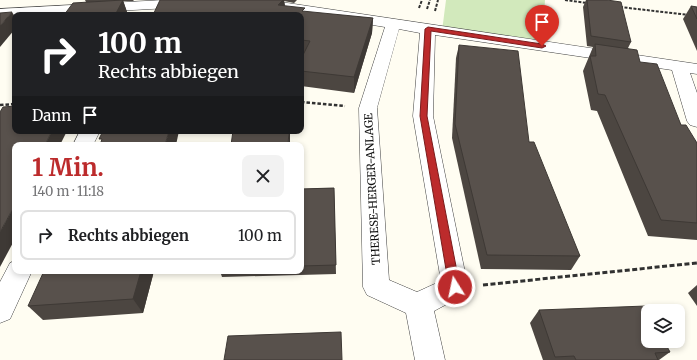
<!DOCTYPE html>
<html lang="de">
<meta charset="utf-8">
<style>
:root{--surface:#fff;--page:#f2f2f2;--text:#202124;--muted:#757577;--line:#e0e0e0;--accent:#bc2b2c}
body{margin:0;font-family:Merriweather,serif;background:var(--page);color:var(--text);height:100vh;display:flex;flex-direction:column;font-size:15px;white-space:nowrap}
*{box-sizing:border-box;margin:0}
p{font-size:13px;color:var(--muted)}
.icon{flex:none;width:22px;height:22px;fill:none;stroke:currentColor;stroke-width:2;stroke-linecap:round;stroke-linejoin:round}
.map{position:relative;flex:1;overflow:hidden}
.sheet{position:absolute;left:12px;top:142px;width:292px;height:132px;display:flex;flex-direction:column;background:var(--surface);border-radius:8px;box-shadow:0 2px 6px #0003}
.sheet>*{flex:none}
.guide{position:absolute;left:12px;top:12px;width:292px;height:122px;border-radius:8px;box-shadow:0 2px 6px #0003;background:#202124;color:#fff;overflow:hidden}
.controls{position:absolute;left:641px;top:304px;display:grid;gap:8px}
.controls a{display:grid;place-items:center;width:44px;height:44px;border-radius:8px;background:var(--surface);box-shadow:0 2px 6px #0003;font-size:20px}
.pin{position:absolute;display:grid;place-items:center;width:34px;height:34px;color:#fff;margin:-41px -17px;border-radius:50% 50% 50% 0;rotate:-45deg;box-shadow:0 0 4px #0007}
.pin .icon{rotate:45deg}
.me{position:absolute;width:44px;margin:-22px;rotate:350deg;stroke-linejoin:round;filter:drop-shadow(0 0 3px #0008)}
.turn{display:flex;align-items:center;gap:14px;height:84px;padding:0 20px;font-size:18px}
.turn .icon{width:52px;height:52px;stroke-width:2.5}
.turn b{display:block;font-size:28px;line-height:34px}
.then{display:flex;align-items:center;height:38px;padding:0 20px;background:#0003;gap:8px;font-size:15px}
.round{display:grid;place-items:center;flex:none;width:42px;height:42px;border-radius:8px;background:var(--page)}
.headline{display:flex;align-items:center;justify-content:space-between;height:68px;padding:0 20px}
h1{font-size:24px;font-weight:700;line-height:30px;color:var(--accent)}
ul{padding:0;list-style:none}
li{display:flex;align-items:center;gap:12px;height:50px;margin:0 8px 6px;padding:0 12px;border:2px solid var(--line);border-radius:8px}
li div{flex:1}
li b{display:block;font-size:15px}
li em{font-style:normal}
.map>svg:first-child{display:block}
</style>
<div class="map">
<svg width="697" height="360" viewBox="0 0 697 360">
<rect width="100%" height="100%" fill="#fffdf2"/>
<path fill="#d2e9bc" d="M446 0H545L542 46 442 31Z"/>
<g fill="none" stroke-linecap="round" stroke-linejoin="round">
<defs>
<g id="street">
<path d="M164 0H192L194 3 192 6 187 7 43 15H15V17H0V9Z"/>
<path d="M274 1 697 64V74L690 73 697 93V127L690 125 687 121 672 70 435 35 433 116 468 287 464 295 434 311 445 360H415L406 313 367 295 363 287 359 108 385 27 269 8 267 5 269 2ZM399 29 420 33 413 116 441 281 417 292 389 280 377 108Z"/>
<path d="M80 131H100L93 145H73Z"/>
<path d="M15 261V271H32L10 319 0 323V282L10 263Z"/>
</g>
</defs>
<use href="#street" stroke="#424242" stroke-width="1"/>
<g stroke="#313131" stroke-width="2" stroke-dasharray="3 1.5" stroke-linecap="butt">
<path d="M565 0 587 3"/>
<path d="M620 7 689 15"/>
<path d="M419 8 422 0"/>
<path d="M427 9 430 0"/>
<path d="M435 11 438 0"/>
</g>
<g stroke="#313131" stroke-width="2.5" stroke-dasharray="3.5 2" stroke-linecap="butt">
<path d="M301 102 345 106"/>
<path d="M0 105 15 104"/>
</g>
<path stroke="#313131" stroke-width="3" stroke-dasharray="5 2.5" stroke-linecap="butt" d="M483 285 697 263"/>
<use href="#street" fill="#fff" fill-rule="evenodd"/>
</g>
<g fill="#4c4641">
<path d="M85 0H134L133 1H123L127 12 126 15H64L86 2Z"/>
<path d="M160 0H297L294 3 284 1 285 6 305 12 373 18 372 33 354 93 301 86V59L303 55H301V15Z"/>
<path d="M586 0H607L631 42 628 48 640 62 681 125 697 143V240L648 236 597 111 591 110 583 71 593 47 587 46 583 7Z"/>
<path d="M691 6 697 7V51L683 19Z"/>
<path d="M459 45 529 142 580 256 571 270 481 269 452 138 456 58Z"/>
<path d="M334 188 336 274 222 277 220 271H301V189Z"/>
<path d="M154 271 143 313 43 320 28 306Z"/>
<path d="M697 285V306L688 293Z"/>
<path d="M539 310 670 352 659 360H543L530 323Z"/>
</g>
<g fill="#3e3935">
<path d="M123 0 127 12 126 15H115Z"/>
<path d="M283 0H284L286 13 278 5Z"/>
<path d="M12 12 15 17V29L0 47V26Z"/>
<path d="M373 18 372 33 354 93V77Z"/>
<path d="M52 131H67L60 145H45Z"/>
<path d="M169 131H179L176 145H165Z"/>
<path d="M289 131H290V145H288Z"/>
<path d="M15 205V239L0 267V232Z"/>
<path d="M141 271H154L143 313 133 299Z"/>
</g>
<g fill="#58514c" stroke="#3e3935">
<path d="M123 0 115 15H64L73 3Z"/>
<path d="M160 0H283L278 5 305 8 302 11 373 18 354 77 301 71V59L310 41 301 40V15H153Z"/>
<path d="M587 0H607L621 2 631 42 591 36Z"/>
<path d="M691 6 697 7V19Z"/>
<path d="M12 12 0 26V13Z"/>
<path d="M595 44 637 50 640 62 657 64 681 125H686L697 143V223L661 220 605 95 598 94 590 56H596Z"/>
<path d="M459 45 518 51 529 142H534L580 256 487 255 455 124Z"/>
<path d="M15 106V131H52L45 145H15V205L0 232V112L3 107Z"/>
<path d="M103 131H169L165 145H100L102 139H99Z"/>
<path d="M233 131H289L288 145H231Z"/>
<path d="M334 188 336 265 301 266V189Z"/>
<path d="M44 271H141L133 299 28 306Z"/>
<path d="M646 306 648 311V341H664L670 352 655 353 658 360H576L574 356 555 357 539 310Z"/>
<path d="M341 332 342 360H224L228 336Z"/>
</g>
<path fill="#bc2b2c" stroke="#7a1c1d" d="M428 27 542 44 546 46 542 48 431 31 427 116 460 287 459 291 455 292 451 291 449 287 420 116 425 29Z"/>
<g text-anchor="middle" stroke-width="4" stroke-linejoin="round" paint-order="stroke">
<g font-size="11" fill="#0f0f0f" stroke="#fff">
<text transform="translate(372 189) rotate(-93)" y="4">THERESE-HERGER-ANLAGE</text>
</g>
</g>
</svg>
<div class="controls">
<a><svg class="icon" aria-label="layers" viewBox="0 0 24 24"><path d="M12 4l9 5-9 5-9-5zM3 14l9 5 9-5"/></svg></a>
</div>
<div class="pin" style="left:542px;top:46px;background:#d93025"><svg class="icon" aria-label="arrive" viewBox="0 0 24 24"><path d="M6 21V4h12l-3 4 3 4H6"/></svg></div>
<svg class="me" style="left:455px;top:287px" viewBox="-20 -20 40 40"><circle r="17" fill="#bc2b2c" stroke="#fff" stroke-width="3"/><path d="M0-11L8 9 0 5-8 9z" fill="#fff"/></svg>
<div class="guide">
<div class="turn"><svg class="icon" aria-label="right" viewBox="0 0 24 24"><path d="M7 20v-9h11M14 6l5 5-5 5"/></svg><div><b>100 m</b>Rechts abbiegen</div></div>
<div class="then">Dann<svg class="icon" aria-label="arrive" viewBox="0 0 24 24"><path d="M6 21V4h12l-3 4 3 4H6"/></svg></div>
</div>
<section class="sheet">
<div class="headline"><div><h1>1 Min.</h1><p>140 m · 11:18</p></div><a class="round"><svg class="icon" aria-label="close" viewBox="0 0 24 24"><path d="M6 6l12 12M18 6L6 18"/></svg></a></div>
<ul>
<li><svg class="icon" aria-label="right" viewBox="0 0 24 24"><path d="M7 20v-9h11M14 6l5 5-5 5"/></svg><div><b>Rechts abbiegen</b></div><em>100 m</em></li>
</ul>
</section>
</div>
